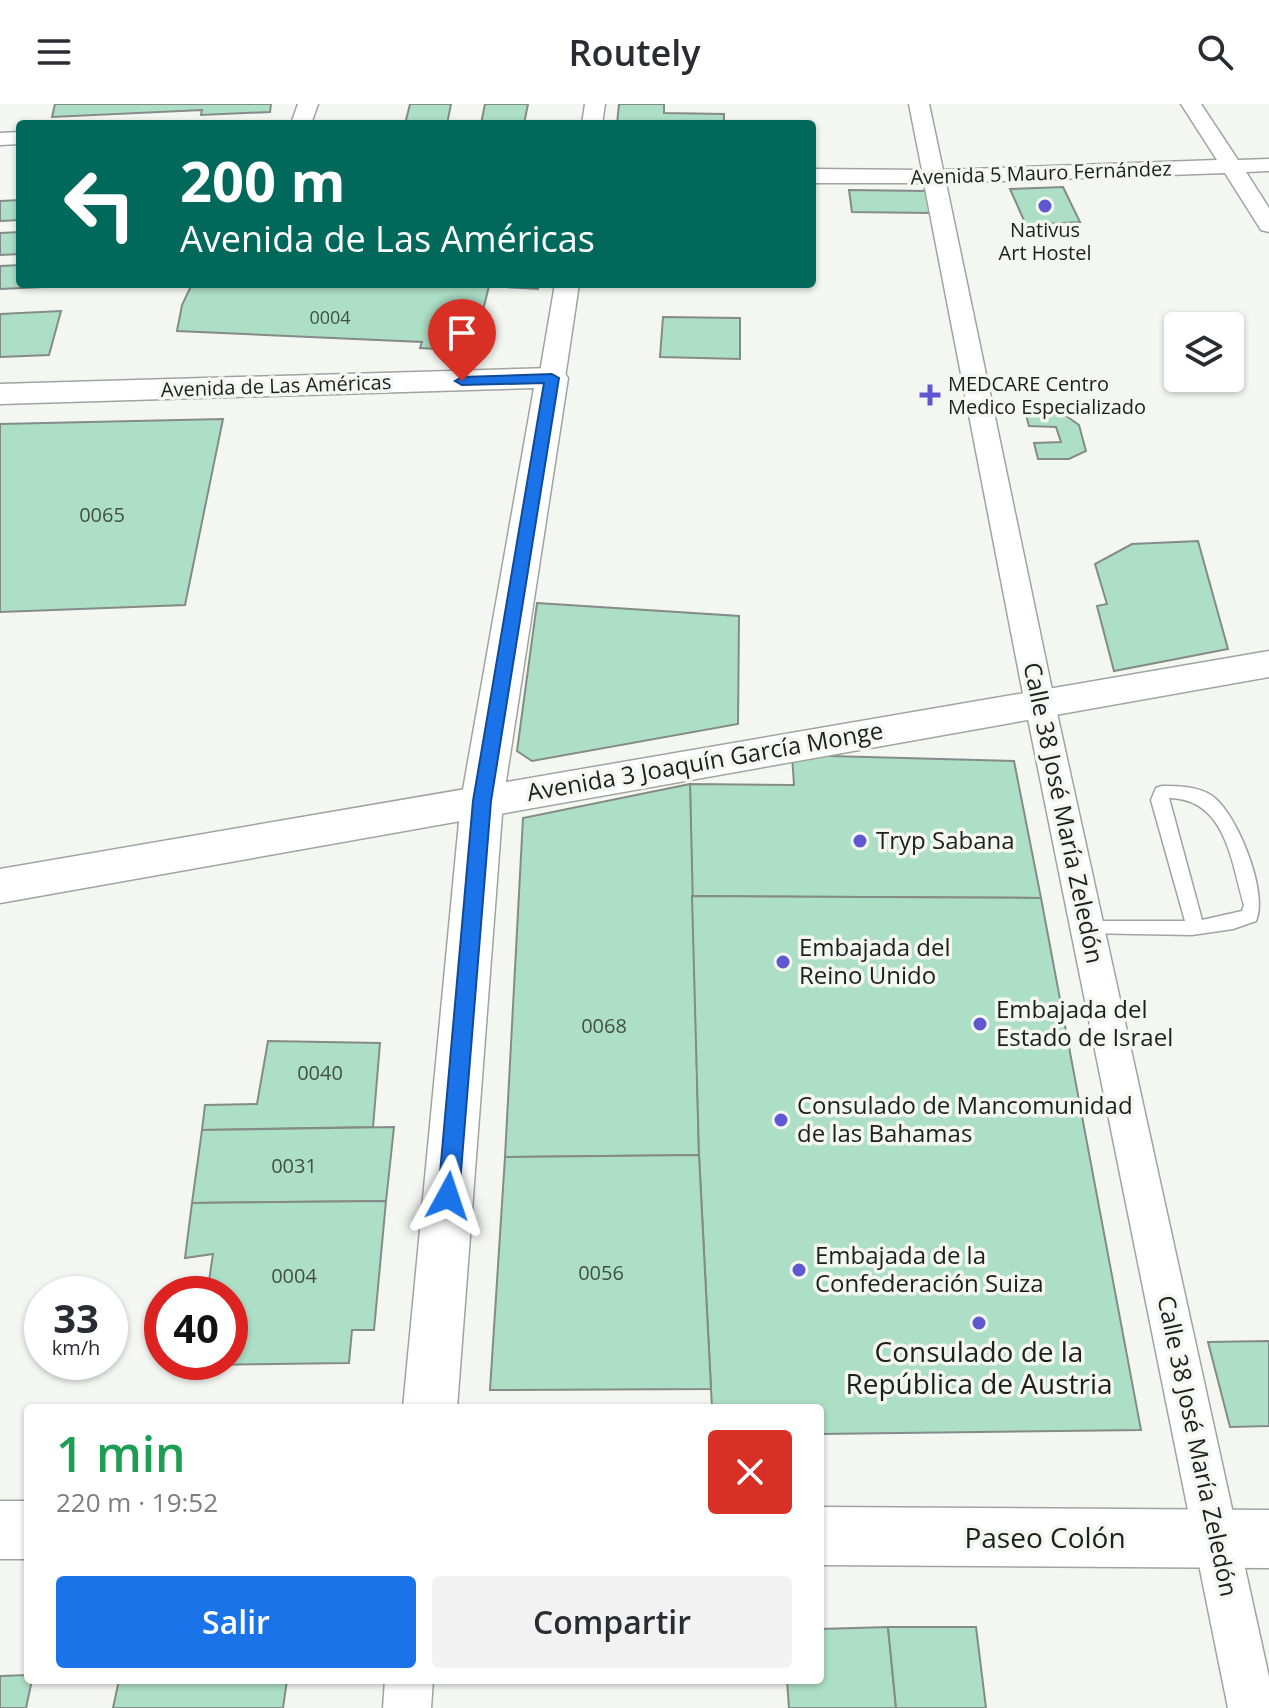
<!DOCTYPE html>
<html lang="es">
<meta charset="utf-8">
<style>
:root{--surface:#fff;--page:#f2f2f3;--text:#2b2b33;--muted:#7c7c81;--accent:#1a73e8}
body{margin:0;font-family:"Open Sans",sans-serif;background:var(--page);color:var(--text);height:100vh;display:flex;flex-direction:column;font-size:30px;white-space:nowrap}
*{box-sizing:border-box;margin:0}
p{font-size:26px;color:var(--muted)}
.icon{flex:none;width:44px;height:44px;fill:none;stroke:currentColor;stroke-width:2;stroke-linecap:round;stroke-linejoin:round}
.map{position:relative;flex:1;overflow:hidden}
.side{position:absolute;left:24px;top:1300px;width:800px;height:280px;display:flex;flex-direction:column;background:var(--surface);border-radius:8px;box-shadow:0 2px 6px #0004}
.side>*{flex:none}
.top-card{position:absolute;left:16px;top:16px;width:800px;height:168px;border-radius:8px;box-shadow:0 2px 6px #0004;background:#00695c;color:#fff;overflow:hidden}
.buttons{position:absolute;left:1164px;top:208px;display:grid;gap:16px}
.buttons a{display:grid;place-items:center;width:80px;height:80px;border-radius:8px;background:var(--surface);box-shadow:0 2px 6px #0004;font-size:40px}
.speed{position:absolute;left:24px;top:1172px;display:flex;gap:16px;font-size:40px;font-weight:700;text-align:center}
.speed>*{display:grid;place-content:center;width:104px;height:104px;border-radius:50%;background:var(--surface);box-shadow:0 2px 6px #0004;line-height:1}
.speed small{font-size:20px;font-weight:400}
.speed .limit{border:12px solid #d22;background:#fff;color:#111}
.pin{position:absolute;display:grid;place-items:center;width:68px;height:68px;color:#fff;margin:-82px -34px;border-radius:50% 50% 50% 0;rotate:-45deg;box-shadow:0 0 8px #0007}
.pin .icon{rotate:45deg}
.me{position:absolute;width:88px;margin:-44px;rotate:5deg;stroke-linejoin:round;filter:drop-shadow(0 0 6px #0008)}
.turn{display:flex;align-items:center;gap:28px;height:168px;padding:0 32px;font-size:36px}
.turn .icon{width:104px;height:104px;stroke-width:2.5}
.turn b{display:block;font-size:56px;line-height:68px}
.round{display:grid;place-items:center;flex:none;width:84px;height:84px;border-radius:8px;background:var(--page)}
.overview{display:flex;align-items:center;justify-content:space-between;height:136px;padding:0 32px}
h1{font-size:48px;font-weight:600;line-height:60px;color:#1e9e55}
.action{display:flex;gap:16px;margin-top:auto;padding:16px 32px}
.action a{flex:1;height:92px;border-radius:8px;background:var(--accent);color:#fff;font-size:32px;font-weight:600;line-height:92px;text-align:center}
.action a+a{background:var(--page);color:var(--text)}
header{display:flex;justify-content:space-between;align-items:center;height:104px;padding:0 32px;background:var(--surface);font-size:36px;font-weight:600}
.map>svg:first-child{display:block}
</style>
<header><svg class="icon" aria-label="menu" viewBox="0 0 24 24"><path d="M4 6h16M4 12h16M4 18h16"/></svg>Routely<svg class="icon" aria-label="search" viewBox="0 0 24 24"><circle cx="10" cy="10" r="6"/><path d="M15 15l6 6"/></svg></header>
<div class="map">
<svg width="1269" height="1604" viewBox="0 0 1269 1604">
<rect width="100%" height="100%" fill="#f3f6f1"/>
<g fill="#addfc7" stroke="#858b88" stroke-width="2">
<path d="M55 0H271L270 8 201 11 202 6 52 13Z"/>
<path d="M410 0H451L447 20H405Z"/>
<path d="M485 0H528L524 20H481Z"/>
<path d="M619 0H664V9L724 10V20H617Z"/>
<path d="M1063 83 1080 118 1026 121 1010 85Z"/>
<path d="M849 86 927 87 931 109 852 108Z"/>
<path d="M20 96V116L0 117V97Z"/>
<path d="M20 128V150L0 151V129Z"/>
<path d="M20 161V180L65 182 0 185V162Z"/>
<path d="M192 180H539L538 185 489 182 473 247 420 244 422 238 177 227 182 201Z"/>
<path d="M61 207 49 251 0 253V210Z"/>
<path d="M663 213 740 214V255L660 253Z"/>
<path d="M1026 311H1065L1079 321 1086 347 1069 355H1038L1034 339 1061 338 1056 323 1029 322Z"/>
<path d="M223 315 185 501 0 508V320Z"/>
<path d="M1198 437 1228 545 1114 567 1097 502 1107 500 1095 460 1132 440Z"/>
<path d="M537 499 739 512 738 620 532 657 517 647Z"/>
<path d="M792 651 1014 657 1041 794 692 792 690 680 794 681Z"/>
<path d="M690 680 699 1051 505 1053 523 714Z"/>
<path d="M692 792 1041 794 1141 1326 820 1330V1304H712L699 1051Z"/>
<path d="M268 937 380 939 373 1023 202 1026 205 1001 257 1000Z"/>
<path d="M394 1023 386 1097 192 1099 202 1026Z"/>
<path d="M699 1051 711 1285 490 1286 505 1053Z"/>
<path d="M386 1097 374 1226H352L349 1259 195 1261V1258H230V1190H207L213 1150 185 1154 192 1099Z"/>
<path d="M1269 1237V1322L1230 1323 1208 1238Z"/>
<path d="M888 1523 896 1604H789L787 1576H820V1525Z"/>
<path d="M888 1523H976L986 1604H896Z"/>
<path d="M28 1571V1576H32L26 1604H0V1572Z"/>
<path d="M119 1576H287L283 1604H113Z"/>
</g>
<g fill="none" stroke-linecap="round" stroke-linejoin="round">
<defs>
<path id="lane" d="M1162 682C1179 682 1196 682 1211 691 1237 708 1269 790 1256 817L1233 825 1192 831 1081 829 1078 824 1081 819 1087 817H1185L1151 696 1156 684ZM1169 694C1226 695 1231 757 1244 801L1242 807 1202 816Z"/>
<g id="street">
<path d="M298 0H318L311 20H291Z"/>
<path d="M585 0H605L602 20H582Z"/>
<path d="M909 0H929L943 66 1217 56 1181 0H1201L1238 56 1269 55V67L1246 68 1269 104V128L1261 126 1225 69 946 79 1055 600 1269 1573V1604H1228L1025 600 924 79H812V65L922 66Z"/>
<path d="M20 28V40L0 41V29Z"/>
<path d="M555 180H579L565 274 552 282 539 274Z"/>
<path d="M385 1576H433L431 1604H383Z"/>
</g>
<path id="secondary" d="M552 264 563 267 568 274 503 697 457 1304H403L461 697 534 284 0 300V280Z"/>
<g id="highway">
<path d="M1269 547V573L0 799V765Z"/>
<rect x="0" y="1397" width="28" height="58"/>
<path d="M820 1403 1269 1406V1464L820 1461Z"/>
</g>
</defs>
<use href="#lane" stroke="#a0a49f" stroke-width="3"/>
<use href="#street" stroke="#a0a49f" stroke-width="3"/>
<use href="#secondary" stroke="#a0a49f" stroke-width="3"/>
<use href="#highway" stroke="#a0a49f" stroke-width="3"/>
<use href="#lane" fill="#fff" fill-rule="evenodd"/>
<use href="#street" fill="#fff" fill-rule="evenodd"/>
<use href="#secondary" fill="#fff" fill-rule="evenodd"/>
<use href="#highway" fill="#fff" fill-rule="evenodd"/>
</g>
<path fill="#1a73e8" stroke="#114b97" stroke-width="2" d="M552 270 559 274 491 697 459 1092 456 1098 448 1101 441 1098 438 1092 473 697 544 279 462 281 455 277 462 273Z"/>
<g fill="#6058d1" stroke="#f3f6f1" stroke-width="3">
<circle cx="1045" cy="102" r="8"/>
<path d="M926 279h8v8h8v8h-8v8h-8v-8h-8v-8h8z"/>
<circle cx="860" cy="737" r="8"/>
<circle cx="783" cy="858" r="8"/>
<circle cx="980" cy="920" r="8"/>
<circle cx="781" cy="1016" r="8"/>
<circle cx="799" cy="1166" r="8"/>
<circle cx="979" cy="1219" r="8"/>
</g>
<g text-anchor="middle" stroke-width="7" stroke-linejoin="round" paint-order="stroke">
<g font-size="18" fill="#424f48">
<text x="330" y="220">0004</text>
</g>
<g font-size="20" fill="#1e1f1d" stroke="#f3f6f1">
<text transform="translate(1041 69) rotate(-2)" y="7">Avenida 5 Mauro Fernández</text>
<text transform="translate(276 282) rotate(-2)" y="7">Avenida de Las Américas</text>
</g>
<g font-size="20" fill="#1e1f1d" stroke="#f3f6f1">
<text x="1045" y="133">Nativus<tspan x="1045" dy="23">Art Hostel</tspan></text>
<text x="948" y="287" text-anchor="start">MEDCARE Centro<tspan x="948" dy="23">Medico Especializado</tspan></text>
</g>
<g font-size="20" fill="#424f48">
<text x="102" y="418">0065</text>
<text x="604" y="929">0068</text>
<text x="320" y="976">0040</text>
<text x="294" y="1069">0031</text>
<text x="601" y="1176">0056</text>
<text x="294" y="1179">0004</text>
</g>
<g font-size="24" fill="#1e1f1d" stroke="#f3f6f1">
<text transform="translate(705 658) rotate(-10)" y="8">Avenida 3 Joaquín García Monge</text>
<text transform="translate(1063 709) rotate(78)" y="8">Calle 38 José María Zeledón</text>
<text transform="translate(1197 1342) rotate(78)" y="8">Calle 38 José María Zeledón</text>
</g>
<g font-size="24" fill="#1e1f1d" stroke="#f3f6f1" text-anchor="start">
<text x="876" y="745">Tryp Sabana</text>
<text x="799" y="852">Embajada del<tspan x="799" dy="28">Reino Unido</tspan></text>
<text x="996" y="914">Embajada del<tspan x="996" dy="28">Estado de Israel</tspan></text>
<text x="797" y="1010">Consulado de Mancomunidad<tspan x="797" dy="28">de las Bahamas</tspan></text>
<text x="815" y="1160">Embajada de la<tspan x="815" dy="28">Confederación Suiza</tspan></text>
</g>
<g font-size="28" fill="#1e1f1d" stroke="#f3f6f1">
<text x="979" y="1258">Consulado de la<tspan x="979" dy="32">República de Austria</tspan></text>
</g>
<g font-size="28" fill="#1e1f1d" stroke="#f3f6f1">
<text x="1045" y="1444">Paseo Colón</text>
</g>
</g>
</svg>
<div class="buttons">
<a><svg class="icon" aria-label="layers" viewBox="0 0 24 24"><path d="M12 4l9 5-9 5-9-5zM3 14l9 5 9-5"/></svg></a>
</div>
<div class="speed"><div>33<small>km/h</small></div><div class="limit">40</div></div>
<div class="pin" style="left:462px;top:277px;background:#d93025"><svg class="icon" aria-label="arrive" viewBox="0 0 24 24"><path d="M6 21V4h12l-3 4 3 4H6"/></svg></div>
<svg class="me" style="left:448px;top:1092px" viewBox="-20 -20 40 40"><path d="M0-17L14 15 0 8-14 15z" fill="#1a73e8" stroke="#fff" stroke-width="4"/></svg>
<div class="top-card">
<div class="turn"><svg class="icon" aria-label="left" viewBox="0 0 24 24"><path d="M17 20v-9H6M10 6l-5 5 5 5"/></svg><div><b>200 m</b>Avenida de Las Américas</div></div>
</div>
<section class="side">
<div class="overview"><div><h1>1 min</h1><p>220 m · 19:52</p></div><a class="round" style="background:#d93025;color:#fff"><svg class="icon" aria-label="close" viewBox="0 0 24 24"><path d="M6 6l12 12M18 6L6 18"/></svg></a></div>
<div class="action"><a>Salir</a><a>Compartir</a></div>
</section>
</div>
